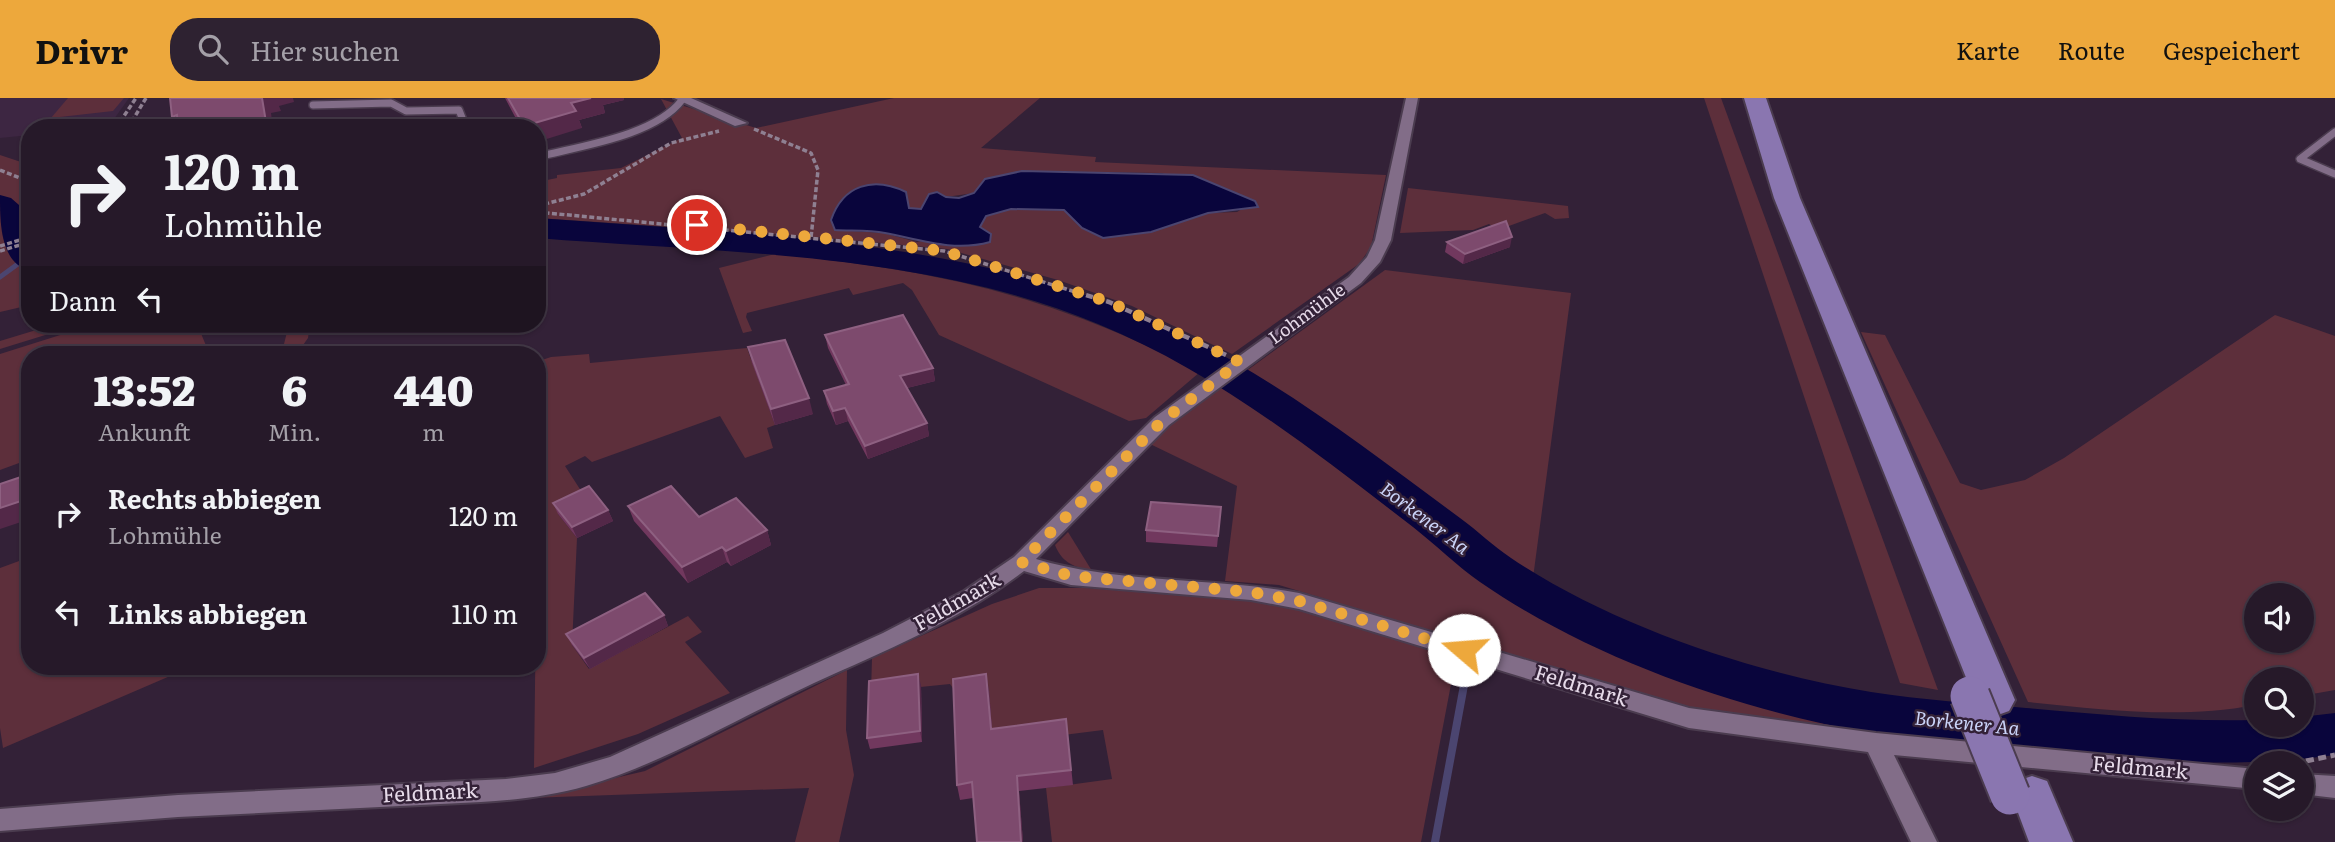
<!DOCTYPE html>
<html lang="de">
<meta charset="utf-8">
<style>
:root{--surface:#261929;--page:#2e2231;--text:#f1f3f6;--muted:#a4a0a8;--line:#423846;--accent:#eda83c}
body{margin:0;font-family:Literata,serif;background:var(--page);color:var(--text);height:100vh;display:flex;flex-direction:column;font-size:26px;white-space:nowrap}
*{box-sizing:border-box;margin:0}
p{font-size:23px;color:var(--muted)}
.icon{flex:none;width:38px;height:38px;fill:none;stroke:currentColor;stroke-width:2;stroke-linecap:round;stroke-linejoin:round}
.map{position:relative;flex:1;overflow:hidden}
.sheet{position:absolute;left:21px;top:248px;width:525px;height:329px;display:flex;flex-direction:column;background:var(--surface);border-radius:28px;box-shadow:0 2px 5px #0004,0 0 0 2px var(--line)}
.sheet>*{flex:none}
.banner{position:absolute;left:21px;top:21px;width:525px;height:214px;border-radius:28px;box-shadow:0 2px 5px #0004,0 0 0 2px var(--line);background:#261929;color:var(--text);overflow:hidden}
.buttons{position:absolute;left:2244px;top:485px;display:grid;gap:14px}
.buttons a{display:grid;place-items:center;width:70px;height:70px;border-radius:50%;background:var(--surface);box-shadow:0 2px 5px #0004,0 0 0 2px var(--line);font-size:35px}
.pin{position:absolute;display:grid;place-items:center;width:60px;height:60px;color:#fff;margin:-30px;border:4px solid #fff;border-radius:50%;box-shadow:0 2px 7px #0007}
.me{position:absolute;width:77px;margin:-38px;rotate:288deg;stroke-linejoin:round;filter:drop-shadow(0 0 5px #0008)}
.turn{display:flex;align-items:center;gap:24px;height:147px;padding:0 28px;font-size:32px}
.turn .icon{width:91px;height:91px;stroke-width:2.5}
.turn b{display:block;font-size:49px;line-height:60px}
.then{display:flex;align-items:center;height:66px;padding:0 28px;background:#0003;gap:14px;font-size:26px}
.eta{display:flex;justify-content:space-evenly;align-items:center;height:119px;text-align:center}
.eta b{font-size:42px;font-weight:800;line-height:49px}
ul{padding:0;list-style:none}
li{display:flex;align-items:center;gap:21px;height:98px;padding:0 28px}
li div{flex:1}
li b{display:block;font-size:26px}
li em{font-style:normal}
header{display:flex;align-items:center;gap:42px;box-sizing:border-box;height:98px;padding:0 35px;background:var(--accent);color:#111}
header strong{font-size:33px}
nav{display:flex;gap:38px;margin-inline-start:auto;font-size:24px}
.search{width:490px;height:63px;background:var(--page);display:flex;align-items:center;gap:18px;box-sizing:border-box;padding:0 24px;border-radius:28px;color:var(--muted);font-size:26px}
.map>svg:first-child{display:block}
</style>
<header>
<strong>Drivr</strong>
<div class="search"><svg class="icon" aria-label="search" viewBox="0 0 24 24"><circle cx="10" cy="10" r="6"/><path d="M15 15l6 6"/></svg>Hier suchen</div>
<nav><a>Karte</a><a>Route</a><a>Gespeichert</a></nav>
</header>
<div class="map">
<svg width="2335" height="744" viewBox="0 0 2335 744">
<rect width="100%" height="100%" fill="#332137"/>
<path fill="#3d2642" d="M0 0H129L109 28 30 30V37L0 40Z"/>
<g fill="#5d2f3b" fill-rule="evenodd">
<path d="M68 0H124L113 13 51 20Z"/>
<path d="M894 0H1040L981 50 1096 59 1095 64 1386 77 1371 149 1359 166 1232 256 1132 208 1058 182 947 151 805 138 537 120V84L557 80V77L621 70 682 40 661 1 756 30ZM1022 73 1161 75 1255 103 1237 114 1208 115 1151 134 1082 130 1064 112 1011 111 986 118 980 129 917 144 884 135 835 132 906 94 909 110 914 113 946 99 974 95 986 81Z"/>
<path d="M1704 0H1721L1938 592 1900 585Z"/>
<path d="M0 57 30 67V207L0 214Z"/>
<path d="M1408 90 1568 108 1569 120 1555 121 1545 115 1498 132 1489 126 1473 132 1400 135Z"/>
<path d="M775 156C937 172 1055 198 1200 274L1146 320 1129 323 939 237 912 192 903 185 853 197 849 190 747 215 746 219 752 233 743 235 719 170Z"/>
<path d="M1385 172 1571 195 1533 480 1464 434 1317 322 1245 274Z"/>
<path d="M2275 217 2335 238V592L2301 598V581H2256V607C2179 621 2105 612 2028 604L1861 234 1885 237 1960 385 1981 392 2025 382 2064 360ZM2256 497H2301V542H2256Z"/>
<path d="M56 226H81L0 251V243Z"/>
<path d="M95 226H197L210 257H30V361L0 372V256Z"/>
<path d="M289 226H310L308 240 296 257H276L284 246Z"/>
<path d="M747 250 775 327 767 330 773 350 745 360 720 318 592 364 585 358 565 368 587 402 558 416 577 440 572 547 589 571 688 518 702 534 685 544 730 595 638 636 534 670 539 263 551 259 589 256 590 265Z"/>
<path d="M1219 286 1248 304C1305 346 1362 389 1418 432 1446 453 1473 478 1503 496 1629 571 1767 614 1912 637L1722 616 1677 607 1279 487 1225 483 1237 388 1150 346 1165 329Z"/>
<path d="M1068 434 1092 473C1074 469 1062 465 1055 447Z"/>
<path d="M30 459V569H191L3 650 0 630V470Z"/>
<path d="M1039 490H1088L1250 503 1298 511 1456 560 1421 744H1052L1046 690 1112 681 1103 632 993 646 950 586 871 594 872 560 992 506Z"/>
<path d="M847 572 846 632 854 677 839 744H795L809 690 529 700 645 673Z"/>
</g>
<path fill="#09053c" stroke="#4b4570" stroke-width="2" d="M1022 73 1193 77 1255 103 1258 109 1208 115 1151 134 1103 140 1082 130 1064 112 1011 111 986 118 980 129 991 136 990 144C954 154 921 142 885 135 869 132 851 133 835 132L831 122C843 87 873 78 906 94L909 110 921 111 929 96 937 94 946 99 959 100 974 95 985 81Z"/>
<g fill="none" stroke-linecap="round" stroke-linejoin="round">
<path stroke="#4b4570" stroke-width="5" d="M0 179 26 160"/>
<path stroke="#4b4570" stroke-width="8" d="M1435 744 1467 571"/>
<g fill="#09053c" fill-rule="evenodd">
<path d="M0 97 11 100 27 114 30 173C0 165 0 125 0 97Z"/>
<path d="M537 120C732 135 932 139 1117 208 1244 255 1353 341 1460 420 1478 433 1493 448 1511 460 1611 527 1753 575 1871 594 1922 602 1974 605 2026 610 2103 617 2179 624 2256 622V626H2301V619L2335 615V657C2231 671 2131 663 2027 652 1973 646 1918 644 1864 634 1734 610 1590 560 1480 484 1457 468 1436 447 1413 429 1314 353 1215 274 1098 226 926 154 721 155 537 140Z"/>
</g>
<defs>
<g id="service">
<path d="M313 7 391 5 406 13 459 12 466 30"/>
<path d="M2335 34 2300 61 2335 76"/>
<path d="M537 59C580 48 655 38 682 2"/>
</g>
<g id="minor">
<path d="M674 0H691L747 25 735 28Z"/>
<path d="M1406 0H1418L1391 142 1380 164 1361 185 1169 327 1036 461C1121 486 1213 479 1299 495L1689 610 1876 635 2256 671V691L1894 657 1937 744H1911L1868 654 1689 630 1299 511 1251 502 1071 487 1024 473C960 522 887 552 814 585 738 620 666 664 586 688 551 698 516 702 481 704L178 719 0 733V711L178 697 506 681 555 675 610 659 883 535 964 493 1014 459 1155 319 1349 179 1367 159 1375 142Z"/>
<path d="M2301 676 2335 678V700L2301 696Z"/>
</g>
<g id="trunk">
<path d="M1744 0H1766L1800 100 2015 602 2009 613 1995 618 1981 613 1975 602 1774 100Z"/>
<path d="M2032 678 2047 683 2073 744H2029L2011 696 2017 683Z"/>
</g>
</defs>
<use href="#service" stroke="#4b3c4f" stroke-width="10"/>
<use href="#minor" stroke="#4b3c4f" stroke-width="4"/>
<use href="#trunk" stroke="#4b3c4f" stroke-width="4"/>
<g stroke="#8f8092" stroke-width="3.5" stroke-dasharray="5 2.5" stroke-linecap="butt">
<path d="M116 30 136 0"/>
<path d="M128 30 146 0"/>
<path d="M754 31 811 55 818 72 811 140"/>
<path d="M0 72 30 84"/>
<path d="M537 108 584 96 671 45 719 33"/>
<path d="M537 114 944 153 1082 196"/>
<path d="M0 148 30 139"/>
<path d="M0 153 30 144"/>
</g>
<path stroke="#8f8092" stroke-width="4.5" stroke-dasharray="7 3.5" stroke-linecap="butt" d="M1076 194 1109 204 1226 257"/>
<path stroke="#8f8092" stroke-width="5" stroke-dasharray="8 4.5" stroke-linecap="butt" d="M2306 663 2335 657"/>
<use href="#service" stroke="#826d88" stroke-width="7"/>
<use href="#minor" fill="#826d88" fill-rule="evenodd"/>
<use href="#trunk" fill="#8a76b0" fill-rule="evenodd"/>
<defs>
<path id="trunk-bridge" d="M1970 598 2010 697"/>
</defs>
<use href="#trunk-bridge" stroke="#4b3c4f" stroke-width="43" stroke-linecap="butt"/>
<use href="#trunk-bridge" stroke="#8a76b0" stroke-width="39"/>
</g>
<g fill="#71385e">
<path d="M505 0H624V2L603 7 605 15 579 22 582 30H521Z"/>
<path d="M1447 144 1510 149 1463 166 1445 154Z"/>
<path d="M825 237 933 270 935 283 907 290 927 325 929 338 868 361 848 323 836 327 827 306 824 293 846 287 828 250Z"/>
<path d="M748 249 813 316 775 327 752 265Z"/>
<path d="M553 405 608 412 613 423 577 440 558 416Z"/>
<path d="M628 408 699 419 767 432 771 447 731 468 727 464 688 485 634 423Z"/>
<path d="M1221 409 1217 449 1146 444V432Z"/>
<path d="M664 517 668 528 590 571 572 547 566 536Z"/>
<path d="M921 587 922 644 870 651 867 640Z"/>
<path d="M989 592 992 631 1066 621 1073 687 1019 693 1023 744H977L973 700 960 702 957 687Z"/>
</g>
<g fill="#532848">
<path d="M262 0H293L294 4 279 8 281 13 271 15 273 30H267Z"/>
<path d="M591 0H624V2L603 7 605 15 579 22 582 30 537 44V30H525L524 28 571 5Z"/>
<path d="M177 17 178 30 172 19Z"/>
<path d="M1512 139 1510 149 1463 166 1465 156Z"/>
<path d="M933 270 935 283 903 291 900 278Z"/>
<path d="M809 300 813 316 775 327 771 311Z"/>
<path d="M845 310 848 323 836 327 833 313Z"/>
<path d="M927 325 929 338 868 361 865 348Z"/>
<path d="M30 400V421L0 431V410Z"/>
<path d="M608 412 613 423 577 440 572 429Z"/>
<path d="M767 432 771 447 731 468 726 453Z"/>
<path d="M722 449 727 464 688 485 682 469Z"/>
<path d="M664 517 668 528 590 571 584 560Z"/>
<path d="M918 576 921 587 922 644 920 633Z"/>
<path d="M986 576 989 592 993 646 991 631Z"/>
<path d="M1017 678 1019 693 1023 744H1021Z"/>
</g>
<g fill="#7d4a6d" stroke="#8e6081" stroke-width="2">
<path d="M170 0H262L267 30H178L177 17 172 19Z"/>
<path d="M508 0H591L571 5 576 13 524 28Z"/>
<path d="M1506 123 1512 139 1465 156 1447 144Z"/>
<path d="M903 217 933 270 900 278 927 325 865 348 845 310 833 313 824 293 849 286 825 237Z"/>
<path d="M785 242 809 300 771 311 748 249Z"/>
<path d="M30 376V400L0 410V386Z"/>
<path d="M589 388 608 412 572 429 553 405Z"/>
<path d="M671 388 699 419 736 400 767 432 726 453 722 449 682 469 628 408Z"/>
<path d="M1151 404 1221 409 1218 438 1146 432Z"/>
<path d="M645 495 664 517 584 560 566 536Z"/>
<path d="M918 576 920 633 867 640 869 583Z"/>
<path d="M986 576 991 631 1066 621 1071 672 1017 678 1021 744H977L972 684 957 687 953 581Z"/>
</g>
<g fill="none" stroke-linecap="round" stroke-linejoin="round">
<path stroke="#eda83c" stroke-width="12" stroke-dasharray="0 21.6" d="M697 127 944 153 1109 204 1240 264 1162 323 1021 464 1071 478 1251 494 1299 503 1464 552"/>
</g>
<g text-anchor="middle" stroke-width="5" stroke-linejoin="round" paint-order="stroke">
<g font-size="18" fill="#e6dae9" stroke="#332137">
<text transform="translate(1307 216) rotate(-36)" y="6">Lohmühle</text>
</g>
<g font-size="19" font-style="italic" fill="#cad3f8" stroke="#332137">
<text transform="translate(1425 420) rotate(37)" y="7">Borkener Aa</text>
<text transform="translate(1967 625) rotate(6)" y="7">Borkener Aa</text>
</g>
<g font-size="21" fill="#e6dae9" stroke="#332137">
<text transform="translate(957 504) rotate(-30)" y="7">Feldmark</text>
<text transform="translate(1581 588) rotate(17)" y="7">Feldmark</text>
<text transform="translate(2140 670) rotate(5)" y="7">Feldmark</text>
<text transform="translate(430 695) rotate(-3)" y="7">Feldmark</text>
</g>
</g>
</svg>
<div class="buttons">
<a><svg class="icon" aria-label="sound" viewBox="0 0 24 24"><path d="M4 9h4l5-4v14l-5-4H4zM17 9q2 3 0 6"/></svg></a>
<a><svg class="icon" aria-label="search" viewBox="0 0 24 24"><circle cx="10" cy="10" r="6"/><path d="M15 15l6 6"/></svg></a>
<a><svg class="icon" aria-label="layers" viewBox="0 0 24 24"><path d="M12 4l9 5-9 5-9-5zM3 14l9 5 9-5"/></svg></a>
</div>
<div class="pin" style="left:697px;top:127px;background:#d93025"><svg class="icon" aria-label="arrive" viewBox="0 0 24 24"><path d="M6 21V4h12l-3 4 3 4H6"/></svg></div>
<svg class="me" style="left:1464px;top:552px" viewBox="-20 -20 40 40"><circle r="19" fill="#fff"/><path d="M0-13L10 11 0 6-10 11z" fill="#eda83c"/></svg>
<div class="banner">
<div class="turn"><svg class="icon" aria-label="right" viewBox="0 0 24 24"><path d="M7 20v-9h11M14 6l5 5-5 5"/></svg><div><b>120 m</b>Lohmühle</div></div>
<div class="then">Dann<svg class="icon" aria-label="left" viewBox="0 0 24 24"><path d="M17 20v-9H6M10 6l-5 5 5 5"/></svg></div>
</div>
<section class="sheet">
<div class="eta">
<div><b>13:52</b><p>Ankunft</p></div>
<div><b>6</b><p>Min.</p></div>
<div><b>440</b><p>m</p></div>
</div>
<ul>
<li><svg class="icon" aria-label="right" viewBox="0 0 24 24"><path d="M7 20v-9h11M14 6l5 5-5 5"/></svg><div><b>Rechts abbiegen</b><p>Lohmühle</p></div><em>120 m</em></li>
<li><svg class="icon" aria-label="left" viewBox="0 0 24 24"><path d="M17 20v-9H6M10 6l-5 5 5 5"/></svg><div><b>Links abbiegen</b></div><em>110 m</em></li>
</ul>
</section>
</div>
